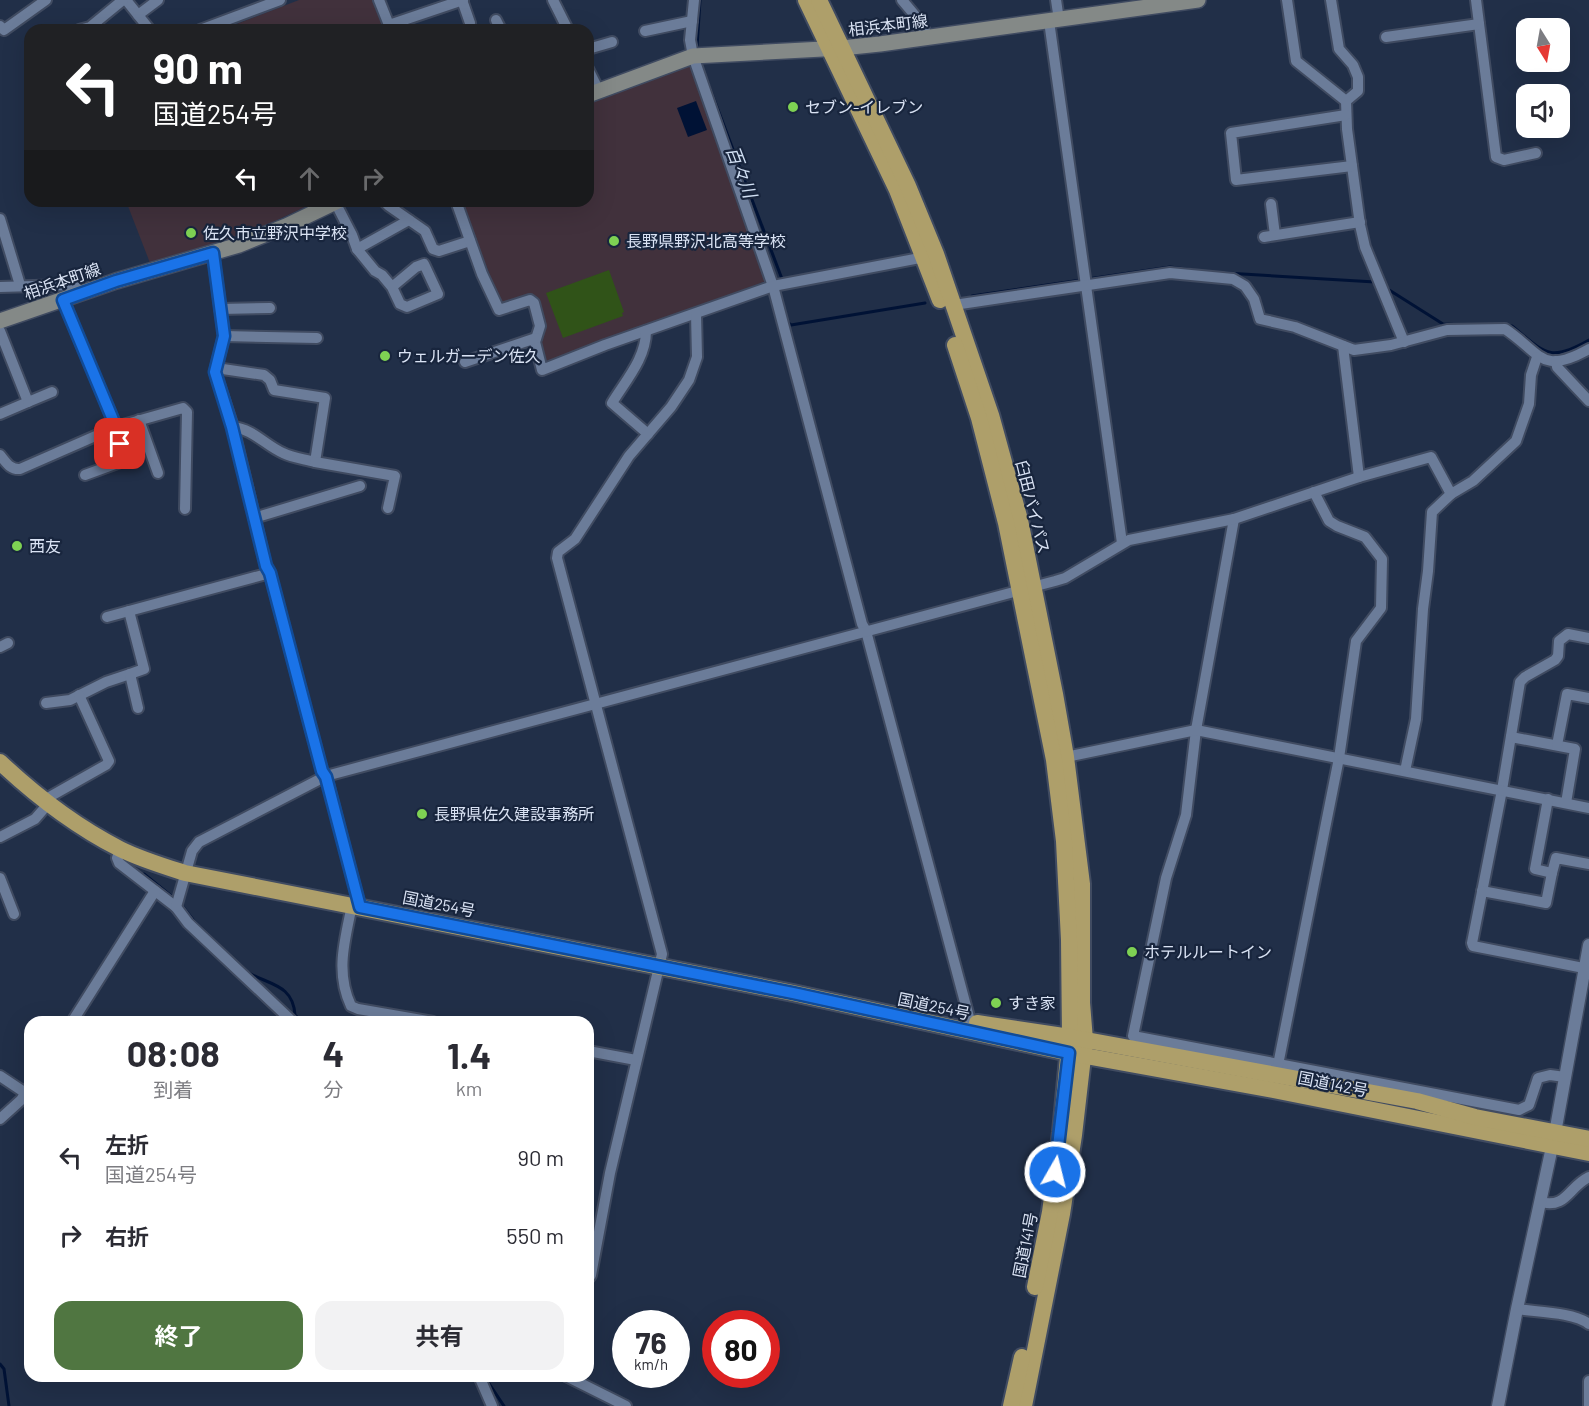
<!DOCTYPE html>
<html lang="ja">
<meta charset="utf-8">
<style>
:root{--surface:#fff;--page:#f2f2f3;--text:#2b2b33;--muted:#7c7c81;--accent:#507641}
body{margin:0;font-family:Barlow,"Noto Sans JP",sans-serif;background:var(--page);color:var(--text);height:100vh;display:flex;flex-direction:column;font-size:22px;white-space:nowrap}
*{box-sizing:border-box;margin:0}
p{font-size:20px;color:var(--muted)}
.icon{flex:none;width:33px;height:33px;fill:none;stroke:currentColor;stroke-width:2;stroke-linecap:round;stroke-linejoin:round}
.map{position:relative;flex:1;overflow:hidden}
.panel{position:absolute;left:24px;top:1016px;width:570px;height:366px;display:flex;flex-direction:column;background:var(--surface);border-radius:18px;box-shadow:0 6px 24px #0002}
.panel>*{flex:none}
.top-card{position:absolute;left:24px;top:24px;width:570px;height:183px;border-radius:18px;box-shadow:0 6px 24px #0002;background:#202124;color:#fff;overflow:hidden}
.needle{width:39px;rotate:169deg}
.fabs{position:absolute;left:1516px;top:18px;display:grid;gap:12px}
.fabs a{display:grid;place-items:center;width:54px;height:54px;border-radius:12px;background:var(--surface);box-shadow:0 6px 24px #0002;font-size:30px}
.speed{position:absolute;left:612px;top:1310px;display:flex;gap:12px;font-size:30px;font-weight:700;text-align:center}
.speed>*{display:grid;place-content:center;width:78px;height:78px;border-radius:50%;background:var(--surface);box-shadow:0 6px 24px #0002;line-height:1}
.speed small{font-size:15px;font-weight:400}
.speed .limit{border:9px solid #d22;background:#fff;color:#111}
.pin{position:absolute;display:grid;place-items:center;width:51px;height:51px;color:#fff;margin:-26px;border-radius:12px;box-shadow:0 3px 9px #0006}
.me{position:absolute;width:66px;margin:-33px;rotate:8deg;stroke-linejoin:round;filter:drop-shadow(0 0 4px #0008)}
.turn{display:flex;align-items:center;gap:21px;height:126px;padding:0 30px;font-size:27px}
.turn .icon{width:78px;height:78px;stroke-width:2.5}
.turn b{display:block;font-size:42px;line-height:51px}
.lanes{display:flex;align-items:center;height:57px;padding:0 30px;background:#0003;justify-content:center;gap:30px;direction:ltr}
.lanes .off{opacity:.35}
.eta{display:flex;justify-content:space-evenly;align-items:center;height:102px;text-align:center}
.eta b{font-size:36px;font-weight:700;line-height:42px}
.action{display:flex;gap:12px;margin-top:auto;padding:12px 30px}
.action a{flex:1;height:69px;border-radius:18px;background:var(--accent);color:#fff;font-size:24px;font-weight:700;line-height:69px;text-align:center}
.action a+a{background:var(--page);color:var(--text)}
ul{padding:0;list-style:none}
li{display:flex;align-items:center;gap:18px;height:78px;padding:0 30px}
li div{flex:1}
li b{display:block;font-size:22px}
li em{font-style:normal}
.map>svg:first-child{display:block}
</style>
<div class="map">
<svg width="1589" height="1406" viewBox="0 0 1589 1406">
<rect width="100%" height="100%" fill="#212f48"/>
<g fill="#41313c">
<path d="M299 0H372L384 30H221Z"/>
<path d="M689 64 766 281 545 365 540 340 543 328 535 295 502 306 461 201H588V104Z"/>
<path d="M126 201H318L273 222 215 244 150 263Z"/>
</g>
<path fill="#305318" d="M609 270 624 312 622 313 623 316 563 338 546 293Z"/>
<path fill="#001235" d="M696 101 707 130 688 137 677 108Z"/>
<g fill="none" stroke-linecap="round" stroke-linejoin="round">
<g stroke="#001235" stroke-width="3">
<path d="M697 47 700 0"/>
<path d="M706 78 782 279"/>
<path d="M1226 273 1375 282"/>
<path d="M1386 288 1443 324 1465 325"/>
<path d="M972 296 1170 267 1193 270"/>
<path d="M786 321 791 325 925 303"/>
<path d="M1508 326H1512C1545 353 1549 363 1589 340"/>
<path d="M144 874 175 899"/>
<path d="M180 903 194 921 218 944"/>
<path d="M247 972C269 985 293 984 295 1015L302 1022"/>
<path d="M0 1364 4 1369 9 1406"/>
<path d="M484 1376 504 1406"/>
</g>
<defs>
<g id="minor">
<path d="M126 0 150 30"/>
<path d="M379 0 391 30"/>
<path d="M462 0 470 23"/>
<path d="M553 0 568 30"/>
<path d="M694 0 690 40 693 56 773 286 862 624 866 631 970 1021"/>
<path d="M902 0 918 19 929 38"/>
<path d="M1056 0 1059 20"/>
<path d="M1287 0 1296 61 1346 101"/>
<path d="M1331 0 1339 49 1353 65 1358 77V91L1346 101 1347 129 1360 225 1365 247 1404 342"/>
<path d="M1476 0 1496 157 1504 160 1536 153"/>
<path d="M138 15 158 0"/>
<path d="M496 20 501 30"/>
<path d="M1049 21 1122 543"/>
<path d="M389 25 463 0"/>
<path d="M0 26 4 30 46 0"/>
<path d="M79 30 90 27 123 0"/>
<path d="M200 30 280 0"/>
<path d="M645 31 692 21"/>
<path d="M1386 37 1479 24"/>
<path d="M588 49 612 42"/>
<path d="M588 69 599 91"/>
<path d="M1346 115 1231 133 1236 180 1352 166"/>
<path d="M384 201 389 206 425 231 433 249 439 251 470 241"/>
<path d="M456 201 482 274 499 310 530 300 534 303 540 326 535 342 542 370 605 345 773 286 925 257"/>
<path d="M335 202 352 235 357 249 375 271 382 275 392 287 400 304 407 307 438 294 424 264 416 267 392 287"/>
<path d="M1271 204 1275 235"/>
<path d="M0 219 20 285"/>
<path d="M1264 237 1360 222"/>
<path d="M357 249 409 220"/>
<path d="M213 253 224 336 215 372 233 427 266 566 270 573 322 771 326 776 360 907"/>
<path d="M0 287 67 285 75 286 82 293"/>
<path d="M63 300 116 427 183 408 187 412 185 509"/>
<path d="M954 305 1170 273 1233 279 1245 286 1254 299 1260 319 1295 327 1354 350 1391 345 1447 330 1505 329C1541 353 1541 376 1589 349"/>
<path d="M220 309 270 308"/>
<path d="M0 331 28 402 0 414"/>
<path d="M646 331C646 358 626 380 612 403L648 434"/>
<path d="M224 336 317 338"/>
<path d="M1343 346 1359 477"/>
<path d="M1556 361 1557 367 1589 401"/>
<path d="M465 362 536 338"/>
<path d="M216 368 264 375 270 380 274 390 325 398 315 462C305 459 293 458 283 453 265 445 253 429 233 427"/>
<path d="M28 402 52 392"/>
<path d="M139 420 158 473"/>
<path d="M0 455C6 462 10 470 20 469L116 427"/>
<path d="M315 462 395 476 388 508"/>
<path d="M85 475 126 460 113 429"/>
<path d="M254 518 360 486"/>
<path d="M1234 519 1196 730 1186 815 1166 878 1133 1036 1519 1110 1529 1105 1538 1078 1550 1075 1565 1077"/>
<path d="M107 617 129 611"/>
<path d="M1589 638 1568 634 1559 641 1558 656 1555 660 1525 677 1520 682 1502 790 1472 943 1473 946 1589 969"/>
<path d="M0 647 8 643"/>
<path d="M46 703 70 700 106 682 130 674"/>
<path d="M138 708 130 674 144 669 129 611 270 573"/>
<path d="M1511 737 1575 749 1566 803"/>
<path d="M1557 745 1567 694 1589 698"/>
<path d="M1066 757 1196 730 1589 808"/>
<path d="M1405 771 1416 719 1423 609 1428 571 1432 512 1451 494 1473 481 1516 441 1529 404 1531 375 1537 357"/>
<path d="M44 800 106 765 109 761 79 695"/>
<path d="M0 837 35 819 48 804"/>
<path d="M120 849 117 858 119 863 176 907 188 923 293 1022"/>
<path d="M1552 873 1556 858 1589 864"/>
<path d="M0 878 14 914"/>
<path d="M1482 891 1546 903 1552 873 1535 869 1548 799"/>
<path d="M352 905C345 940 335 972 351 1006L358 1009 433 1022"/>
<path d="M176 907 192 851 199 842 326 776 1055 581 1065 578 1129 540 1234 519 1359 477 1431 457 1451 494"/>
<path d="M72 1022 155 891"/>
<path d="M588 1051 636 1060"/>
<path d="M1277 1070 1339 758 1356 641 1381 608 1382 559 1365 537 1337 526 1329 521 1314 492"/>
<path d="M0 1076 30 1096"/>
<path d="M0 1119 21 1100 30 1086"/>
<path d="M1540 1202C1567 1209 1568 1187 1589 1177"/>
<path d="M588 1279 591 1275 610 1173 662 954 557 558 558 552 575 539 629 456 671 407 689 380 697 357 696 314"/>
<path d="M1517 1309C1536 1312 1574 1312 1589 1324"/>
<path d="M479 1376 492 1406"/>
<path d="M566 1376 626 1406"/>
<path d="M1589 1406V1381"/>
</g>
<path id="tertiary" d="M1498 1406 1517 1309 1555 1133 1589 945"/>
<g id="secondary">
<path d="M588 95 693 56 842 48 880 44 1198 0"/>
<path d="M0 321 116 281 239 245 286 226 338 201"/>
</g>
<g id="trunk">
<path d="M806 0 897 190 940 300"/>
<path d="M819 0 908 186 936 254 991 415 1020 520 1055 694 1066 757 1082 884V1003L1085 1040 1074 1135 1062 1214 1024 1406"/>
<path d="M955 345 979 418 1006 523 1054 760 1064 841 1069 940 1070 1037 1061 1132 1050 1212 1035 1287"/>
<path d="M0 762C36 796 75 826 120 849 140 859 163 866 185 873L793 993 1069 1053 1273 1090 1589 1153"/>
<path d="M977 1023 1070 1037 1417 1101 1475 1117 1589 1139"/>
<path d="M1011 1406 1022 1357"/>
</g>
</defs>
<use href="#minor" stroke="#404b61" stroke-width="14"/>
<use href="#tertiary" stroke="#404b61" stroke-width="15"/>
<use href="#secondary" stroke="#404b61" stroke-width="18"/>
<use href="#trunk" stroke="#404b61" stroke-width="20"/>
<use href="#minor" stroke="#6b7c99" stroke-width="10"/>
<use href="#tertiary" stroke="#6b7c99" stroke-width="12"/>
<use href="#secondary" stroke="#848987" stroke-width="15"/>
<use href="#trunk" stroke="#ae9f6a" stroke-width="16"/>
</g>
<g fill="none" stroke-linecap="round" stroke-linejoin="round">
<defs>
<path id="route" d="M120 444 113 429 116 427 63 300 116 281 213 253 224 336 215 372 232 427 266 566 270 573 322 771 326 777 360 907 793 993 1069 1053 1055 1172"/>
</defs>
<use href="#route" stroke="#114b97" stroke-width="15"/>
<use href="#route" stroke="#1a73e8" stroke-width="10"/>
</g>
<g fill="#7ed153" stroke="#18253d" stroke-width="2">
<circle cx="793" cy="107" r="6"/>
<circle cx="191" cy="233" r="6"/>
<circle cx="614" cy="241" r="6"/>
<circle cx="385" cy="356" r="6"/>
<circle cx="17" cy="546" r="6"/>
<circle cx="422" cy="814" r="6"/>
<circle cx="1132" cy="952" r="6"/>
<circle cx="996" cy="1003" r="6"/>
</g>
<g text-anchor="middle" stroke-width="4.5" stroke-linejoin="round" paint-order="stroke">
<g font-size="16" fill="#dae3f4" stroke="#18253d">
<text transform="translate(888 25) rotate(-7)" y="6">相浜本町線</text>
<text transform="translate(62 281) rotate(-19)" y="6">相浜本町線</text>
<text transform="translate(1033 507) rotate(76)" y="6">臼田バイパス</text>
<text transform="translate(439 904) rotate(11)" y="6">国道254号</text>
<text transform="translate(934 1006) rotate(12)" y="6">国道254号</text>
<text transform="translate(1333 1084) rotate(11)" y="6">国道142号</text>
<text transform="translate(1025 1245) rotate(-79)" y="6">国道141号</text>
</g>
<g font-size="16" fill="#dae3f4" stroke="#18253d" text-anchor="start">
<text x="805" y="113">セブン-イレブン</text>
<text x="203" y="239">佐久市立野沢中学校</text>
<text x="626" y="247">長野県野沢北高等学校</text>
<text x="397" y="362">ウェルガーデン佐久</text>
<text x="29" y="552">西友</text>
<text x="434" y="820">長野県佐久建設事務所</text>
<text x="1144" y="958">ホテルルートイン</text>
<text x="1008" y="1009">すき家</text>
</g>
<g font-size="18" font-style="italic" fill="#d0dff3" stroke="#18253d">
<text transform="translate(741 172) rotate(69)" y="6">百々川</text>
</g>
</g>
</svg>
<div class="fabs">
<a><svg class="needle" viewBox="-14 -14 28 28"><path d="M0-13l5 13h-10z" fill="#e53935"/><path d="M0 13l5-13h-10z" fill="#7c7c81"/></svg></a>
<a><svg class="icon" aria-label="sound" viewBox="0 0 24 24"><path d="M4 9h4l5-4v14l-5-4H4zM17 9q2 3 0 6"/></svg></a>
</div>
<div class="speed"><div>76<small>km/h</small></div><div class="limit">80</div></div>
<div class="pin" style="left:120px;top:444px;background:#d93025"><svg class="icon" aria-label="arrive" viewBox="0 0 24 24"><path d="M6 21V4h12l-3 4 3 4H6"/></svg></div>
<svg class="me" style="left:1055px;top:1172px" viewBox="-20 -20 40 40"><circle r="17" fill="#1a73e8" stroke="#fff" stroke-width="3"/><path d="M0-11L8 9 0 5-8 9z" fill="#fff"/></svg>
<div class="top-card">
<div class="turn"><svg class="icon" aria-label="left" viewBox="0 0 24 24"><path d="M17 20v-9H6M10 6l-5 5 5 5"/></svg><div><b>90 m</b>国道254号</div></div>
<div class="lanes"><svg class="icon" aria-label="left" viewBox="0 0 24 24"><path d="M17 20v-9H6M10 6l-5 5 5 5"/></svg><svg class="icon off" aria-label="ahead" viewBox="0 0 24 24"><path d="M12 20V5M6 11l6-6 6 6"/></svg><svg class="icon off" aria-label="right" viewBox="0 0 24 24"><path d="M7 20v-9h11M14 6l5 5-5 5"/></svg></div>
</div>
<section class="panel">
<div class="eta">
<div><b>08:08</b><p>到着</p></div>
<div><b>4</b><p>分</p></div>
<div><b>1.4</b><p>km</p></div>
</div>
<ul>
<li><svg class="icon" aria-label="left" viewBox="0 0 24 24"><path d="M17 20v-9H6M10 6l-5 5 5 5"/></svg><div><b>左折</b><p>国道254号</p></div><em>90 m</em></li>
<li><svg class="icon" aria-label="right" viewBox="0 0 24 24"><path d="M7 20v-9h11M14 6l5 5-5 5"/></svg><div><b>右折</b></div><em>550 m</em></li>
</ul>
<div class="action"><a>終了</a><a>共有</a></div>
</section>
</div>
